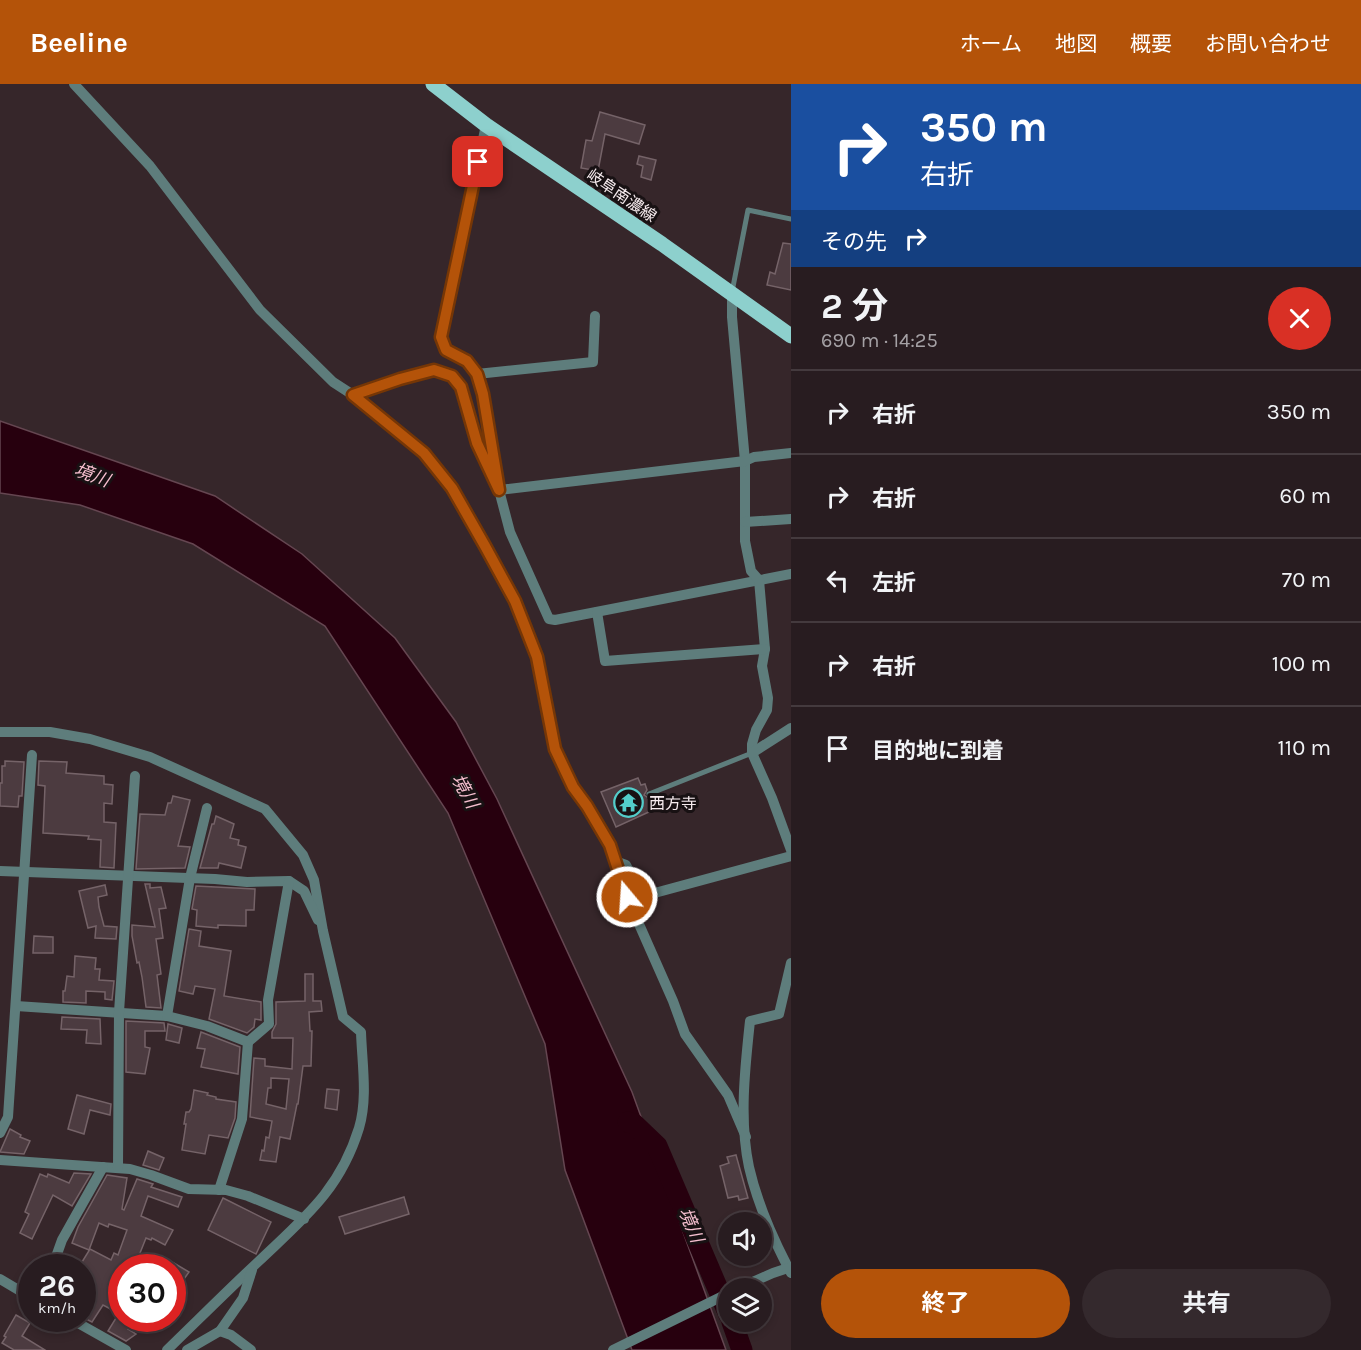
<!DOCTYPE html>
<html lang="ja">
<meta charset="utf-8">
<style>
:root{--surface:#281c20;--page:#34292d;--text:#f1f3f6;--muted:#a5a1a5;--line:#443a3e;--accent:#b45309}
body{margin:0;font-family:Karla,"Noto Sans JP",sans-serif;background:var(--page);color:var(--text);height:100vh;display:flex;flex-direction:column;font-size:22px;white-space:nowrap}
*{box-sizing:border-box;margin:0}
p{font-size:20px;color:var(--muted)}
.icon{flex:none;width:33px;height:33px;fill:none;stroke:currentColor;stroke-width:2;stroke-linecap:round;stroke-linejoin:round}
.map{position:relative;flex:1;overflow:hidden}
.drawer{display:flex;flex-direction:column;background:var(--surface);width:570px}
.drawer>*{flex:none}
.hud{background:#1a4fa0;color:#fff;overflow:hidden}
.tools{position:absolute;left:718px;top:1128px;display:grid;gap:12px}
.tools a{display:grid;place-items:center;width:54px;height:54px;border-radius:50%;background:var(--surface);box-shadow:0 3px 9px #0003,0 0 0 2px var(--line);font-size:30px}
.speed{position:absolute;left:18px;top:1170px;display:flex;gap:12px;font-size:30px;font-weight:700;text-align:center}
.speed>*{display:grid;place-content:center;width:78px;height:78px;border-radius:50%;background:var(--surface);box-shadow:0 3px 9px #0003,0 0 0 2px var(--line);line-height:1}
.speed small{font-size:15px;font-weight:400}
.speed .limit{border:9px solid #d22;background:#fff;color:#111}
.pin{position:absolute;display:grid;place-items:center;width:51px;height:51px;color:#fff;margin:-26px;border-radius:12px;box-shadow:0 3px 9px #0006}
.me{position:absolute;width:66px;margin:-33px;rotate:342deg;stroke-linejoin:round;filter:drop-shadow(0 0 4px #0008)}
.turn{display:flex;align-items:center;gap:21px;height:126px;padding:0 30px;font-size:27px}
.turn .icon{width:78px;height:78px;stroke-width:2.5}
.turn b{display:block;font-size:42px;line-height:51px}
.then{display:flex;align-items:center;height:57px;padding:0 30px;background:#0003;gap:12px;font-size:22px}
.round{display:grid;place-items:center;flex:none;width:63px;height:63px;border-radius:32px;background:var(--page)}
.overview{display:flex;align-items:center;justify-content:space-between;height:102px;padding:0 30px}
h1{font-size:36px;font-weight:700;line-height:45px}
.primary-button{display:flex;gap:12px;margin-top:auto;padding:12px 30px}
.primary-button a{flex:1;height:69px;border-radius:36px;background:var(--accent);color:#fff;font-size:24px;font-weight:700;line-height:69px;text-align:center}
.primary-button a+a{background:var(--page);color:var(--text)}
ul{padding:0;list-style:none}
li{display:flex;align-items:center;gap:18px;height:84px;padding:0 30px;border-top:2px solid var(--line)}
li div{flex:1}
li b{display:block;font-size:22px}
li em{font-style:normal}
header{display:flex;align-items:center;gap:36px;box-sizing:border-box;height:84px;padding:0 30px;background:var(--accent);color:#fff}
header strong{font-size:28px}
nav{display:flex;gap:33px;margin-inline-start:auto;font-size:21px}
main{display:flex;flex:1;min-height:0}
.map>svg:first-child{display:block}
</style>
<header>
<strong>Beeline</strong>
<nav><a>ホーム</a><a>地図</a><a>概要</a><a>お問い合わせ</a></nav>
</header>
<main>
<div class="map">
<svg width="791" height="1266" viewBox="0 0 791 1266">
<rect width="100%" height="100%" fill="#36262a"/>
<path fill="#27000e" stroke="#654651" stroke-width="1.5" d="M0 337 215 412 302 470 395 554 456 638 497 715 632 1008 726 1266H632L565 1086 545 960 448 729 325 542 193 460 80 421 0 409Z"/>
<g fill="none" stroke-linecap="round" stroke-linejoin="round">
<g stroke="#27000e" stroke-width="21">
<path d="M628 1038 634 1040 657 1062 729 1231"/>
<path d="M732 1238 742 1266"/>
</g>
</g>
<g fill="#4c3b40" stroke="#756368" stroke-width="1.5" fill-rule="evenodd">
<path d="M600 28 645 41 639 60 605 50 598 87 581 84 586 56 592 57Z"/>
<path d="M639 72 656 76 651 96 641 93 643 82 637 80Z"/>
<path d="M783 159 791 160V206L767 201 770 188 775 190Z"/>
<path d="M5 677 24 678 22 712H19L18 723 0 722V699H2V682H5Z"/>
<path d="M39 677 67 678 66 689 104 692V700L113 701 112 720 104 719V738L116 739 114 784 100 783 101 756 88 755 89 752 43 749 45 702 38 701Z"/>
<path d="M638 694 641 701 645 700 647 706 644 711 650 715 651 727 616 743 601 708Z"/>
<path d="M173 712 190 716 178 762 190 763 185 784 136 785 140 730 165 731 168 719H171Z"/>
<path d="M216 732 234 740 230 754 239 756 238 761 246 763 241 784 219 779 218 784H200L212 740H214Z"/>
<path d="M145 800H150V804L161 803 166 824 159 825 163 854 156 855 161 890 157 891 161 924 146 923 142 893 139 878 137 879 132 852V841L155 843Z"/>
<path d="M105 801 107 811 98 813 99 823 104 842 117 843 116 855 95 854 96 842 88 844 79 807Z"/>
<path d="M196 802 255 805 254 826H246V842L218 841V844L196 842 197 826 192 825Z"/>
<path d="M189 845 201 847 199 862 231 867 224 912 261 918V936L255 935 254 943 247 949 209 935 215 905 195 902 193 910 179 907Z"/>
<path d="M34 852 53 853V869H33Z"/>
<path d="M75 872 96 874 95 885H100L99 896 114 897 112 916 105 915V908L86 907V919L63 918V907H65L67 892 74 893Z"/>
<path d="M305 890H313V917H321L322 927 309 928 310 947H312L311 982H303L298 1020H297L290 1055 280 1053 276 1078 260 1076 262 1066 264 1067 266 1053 269 1054 272 1037 250 1033 254 974 265 975V982L292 985 293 954H272V948L276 940V918L305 917ZM271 994 289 995 286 1025 266 1020 268 1004H271Z"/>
<path d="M62 933 100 935 101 960 86 959 87 946 61 945Z"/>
<path d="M126 937 164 939 165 947H145V963L150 964 145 990 126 988Z"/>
<path d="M168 940 182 944 179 959 166 956Z"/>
<path d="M201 948 240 963 238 990 201 983 205 965 197 964Z"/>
<path d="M327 1005 339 1006 337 1026 325 1024Z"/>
<path d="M194 1006 208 1009 207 1011 216 1013V1015L236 1018 235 1034 228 1054 209 1051 205 1070 182 1066 186 1040H184L186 1028H189L191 1025Z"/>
<path d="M77 1011 111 1020 110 1031 90 1026 84 1050 68 1045Z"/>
<path d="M10 1045 21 1051 20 1053 30 1057 24 1070 0 1068Z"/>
<path d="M148 1067 164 1074 159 1086 143 1081Z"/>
<path d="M736 1071 748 1114 739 1116 738 1112 728 1114 720 1082 729 1079 727 1073Z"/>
<path d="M74 1089 91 1090 72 1122 53 1111 32 1155 20 1149 29 1130 25 1128 40 1090 47 1093 48 1090 69 1099Z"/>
<path d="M107 1091 127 1094 122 1125 124 1126 137 1095 153 1100 151 1103 182 1113 178 1123 148 1112 141 1132 173 1146 165 1161 152 1154 151 1156 146 1154 134 1184H122V1231L103 1221 92 1238 82 1233V1222L91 1205 82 1200V1178L90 1165 111 1176 114 1169 118 1171 127 1146 109 1140 108 1143 99 1139 89 1166 72 1159 78 1143Z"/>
<path d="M404 1113 409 1130 345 1150 339 1133Z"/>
<path d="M223 1114 271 1138 256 1170 208 1146Z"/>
<path d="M172 1178 189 1188 172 1212Z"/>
<path d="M16 1231 30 1239 22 1252 45 1266H14L2 1259 6 1253 4 1252Z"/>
<path d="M116 1234H136L128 1245 136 1250 126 1257 108 1247Z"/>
</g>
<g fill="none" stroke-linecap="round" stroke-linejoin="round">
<g stroke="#5e7d7c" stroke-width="5">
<path d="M732 208 748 126 791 135"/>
<path d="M649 710 752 669"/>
</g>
<g stroke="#5e7d7c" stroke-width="10">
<path d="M74 0 150 82 260 226 333 298 353 311 424 369 452 404 515 517 537 573 555 665 562 684 610 761 627 813 673 917 685 950 728 1011 746 1053"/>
<path d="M486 41 441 253 446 266 467 277 477 290 483 310 499 406 510 448 549 535 555 536 791 490"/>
<path d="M732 211V233L745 377V457L751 487 759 496 765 565 762 582 768 614 767 626 756 646 752 660V669L772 714 791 766"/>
<path d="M477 290 593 278 595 232"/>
<path d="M353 311 400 295 434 286 452 292 461 303 477 359 499 406 745 377 754 373 791 369"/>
<path d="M745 438 791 435"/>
<path d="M597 528 605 577 765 565"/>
<path d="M0 648H50L90 655 150 673 265 725 303 771 314 796 323 847 343 933 361 948C362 979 368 1014 359 1044 340 1106 304 1134 259 1177 228 1206 198 1236 167 1266"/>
<path d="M752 669 791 644"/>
<path d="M615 777 626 781 637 802 644 810H651L791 772"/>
<path d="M0 787 215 795 247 798 289 797 304 807 318 836"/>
<path d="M791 879 779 930 750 937C745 984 739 1036 749 1083 757 1118 774 1157 791 1189"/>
<path d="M16 922 167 932 207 942 248 958 242 1035 219 1106"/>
<path d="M167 932 190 794 207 724"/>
<path d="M248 958 269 940 268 916 289 797"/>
<path d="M0 1049 8 1033 32 671"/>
<path d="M0 1076 130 1085 151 1091 189 1105 226 1106 248 1112 304 1135"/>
<path d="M118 1084 119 928 135 692"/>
<path d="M52 1184 62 1156 103 1083"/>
<path d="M0 1195 32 1214"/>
<path d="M739 1204 773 1189 791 1183"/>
<path d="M69 1234 126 1266"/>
<path d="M220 1247 231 1251 251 1266"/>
<path d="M187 1266 220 1247 243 1214 252 1186"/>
<path d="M613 1266 729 1209"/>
</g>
<path stroke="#8dd0cd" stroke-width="15" d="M433 0 486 41 662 160 791 252"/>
</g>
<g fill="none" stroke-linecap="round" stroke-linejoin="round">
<defs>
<path id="route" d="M478 78 441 253 446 266 467 277 477 290 483 310 499 406 477 359 461 303 452 292 434 286 400 295 353 311 424 369 452 404 485 462 515 517 537 573 555 665 573 703 587 722 610 761 627 813"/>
</defs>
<use href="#route" stroke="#753606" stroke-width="15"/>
<use href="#route" stroke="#b45309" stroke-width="10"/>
</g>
<defs>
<symbol id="temple-ring" viewBox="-11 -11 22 22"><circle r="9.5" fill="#181113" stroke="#53cdca" stroke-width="1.5"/><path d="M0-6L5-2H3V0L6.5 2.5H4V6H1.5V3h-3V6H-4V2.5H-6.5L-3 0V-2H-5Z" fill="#53cdca"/></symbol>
</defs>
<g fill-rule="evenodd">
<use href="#temple-ring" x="612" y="702" width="33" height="33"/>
</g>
<g text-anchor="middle" stroke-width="6" stroke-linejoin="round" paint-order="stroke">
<g font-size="16" fill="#f6ebee" stroke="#181113">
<text transform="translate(622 111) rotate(34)" y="6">岐阜南濃線</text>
</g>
<g font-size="16" fill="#f6ebee" stroke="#181113" text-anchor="start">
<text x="649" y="725">西方寺</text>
</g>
<g font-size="18" font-style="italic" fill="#f5bece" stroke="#181113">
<text transform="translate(92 391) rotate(20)" y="6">境川</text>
<text transform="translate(465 707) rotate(61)" y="6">境川</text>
<text transform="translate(691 1141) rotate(67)" y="6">境川</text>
</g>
</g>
</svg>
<div class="tools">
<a><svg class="icon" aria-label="sound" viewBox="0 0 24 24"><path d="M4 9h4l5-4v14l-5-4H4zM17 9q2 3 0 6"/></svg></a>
<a><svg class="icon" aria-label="layers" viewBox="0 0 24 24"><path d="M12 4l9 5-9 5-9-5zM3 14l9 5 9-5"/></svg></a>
</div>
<div class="speed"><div>26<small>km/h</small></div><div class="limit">30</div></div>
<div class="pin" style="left:478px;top:78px;background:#d93025"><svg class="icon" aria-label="arrive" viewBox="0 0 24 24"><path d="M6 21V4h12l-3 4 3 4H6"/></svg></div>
<svg class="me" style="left:627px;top:813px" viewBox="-20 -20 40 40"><circle r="17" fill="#b45309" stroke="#fff" stroke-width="3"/><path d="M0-11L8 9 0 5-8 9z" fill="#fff"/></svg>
</div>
<section class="drawer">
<div class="hud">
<div class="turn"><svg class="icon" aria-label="right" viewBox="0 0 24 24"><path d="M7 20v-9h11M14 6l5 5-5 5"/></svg><div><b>350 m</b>右折</div></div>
<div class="then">その先<svg class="icon" aria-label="right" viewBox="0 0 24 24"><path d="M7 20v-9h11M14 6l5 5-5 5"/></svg></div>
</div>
<div class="overview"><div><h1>2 分</h1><p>690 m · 14:25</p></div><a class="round" style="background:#d93025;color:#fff"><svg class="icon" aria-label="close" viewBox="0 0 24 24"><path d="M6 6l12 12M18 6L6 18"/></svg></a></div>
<ul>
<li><svg class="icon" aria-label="right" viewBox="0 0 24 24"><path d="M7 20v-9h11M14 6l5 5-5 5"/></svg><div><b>右折</b></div><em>350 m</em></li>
<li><svg class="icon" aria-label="right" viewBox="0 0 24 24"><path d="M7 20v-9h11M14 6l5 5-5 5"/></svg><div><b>右折</b></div><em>60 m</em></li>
<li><svg class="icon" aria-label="left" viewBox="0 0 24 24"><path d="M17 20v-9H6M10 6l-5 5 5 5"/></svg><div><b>左折</b></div><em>70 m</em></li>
<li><svg class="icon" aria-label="right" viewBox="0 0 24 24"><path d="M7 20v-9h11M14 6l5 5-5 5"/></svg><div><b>右折</b></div><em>100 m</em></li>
<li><svg class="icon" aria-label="arrive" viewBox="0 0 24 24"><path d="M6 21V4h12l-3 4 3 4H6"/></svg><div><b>目的地に到着</b></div><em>110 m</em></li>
</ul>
<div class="primary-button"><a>終了</a><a>共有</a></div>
</section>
</main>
